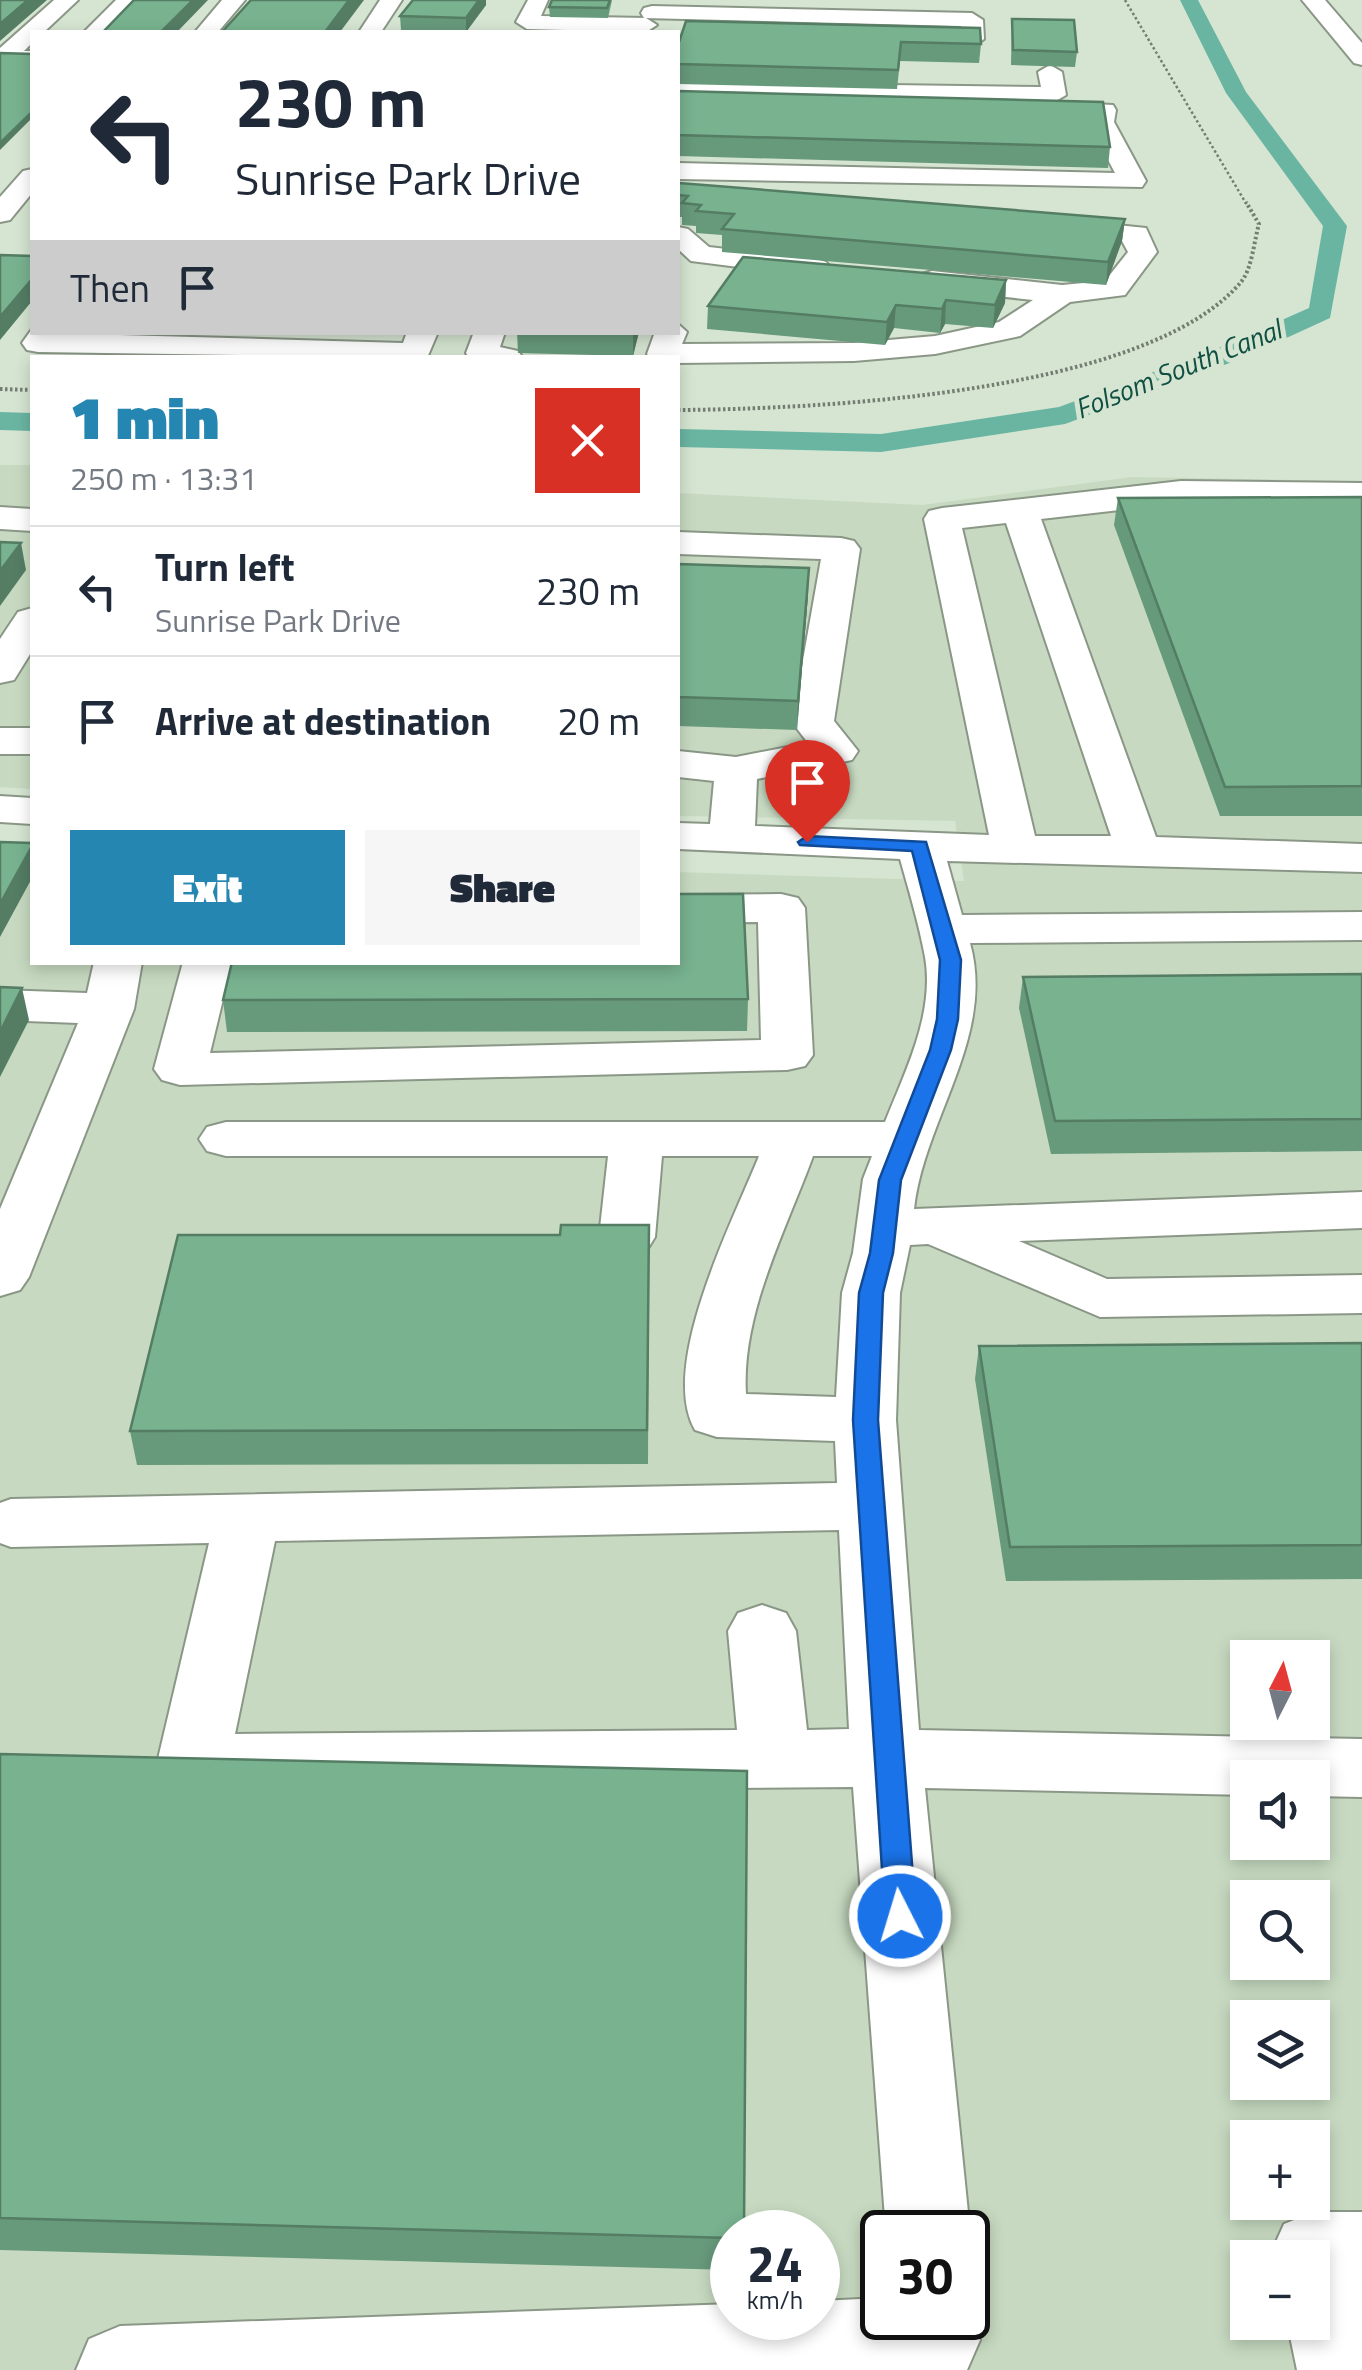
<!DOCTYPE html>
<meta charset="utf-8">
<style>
:root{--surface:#fff;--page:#f6f6f7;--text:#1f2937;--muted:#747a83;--line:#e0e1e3;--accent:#2586b1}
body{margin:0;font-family:"Titillium Web",sans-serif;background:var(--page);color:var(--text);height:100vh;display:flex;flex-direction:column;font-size:38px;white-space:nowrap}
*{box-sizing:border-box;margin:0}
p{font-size:32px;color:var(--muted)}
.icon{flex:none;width:55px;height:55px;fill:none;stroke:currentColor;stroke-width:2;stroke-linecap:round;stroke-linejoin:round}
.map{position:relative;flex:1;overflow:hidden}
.panel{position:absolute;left:30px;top:355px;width:650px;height:610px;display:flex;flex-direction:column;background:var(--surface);border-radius:0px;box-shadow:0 5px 15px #0003}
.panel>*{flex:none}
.banner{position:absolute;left:30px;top:30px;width:650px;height:305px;border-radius:0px;box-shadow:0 5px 15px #0003;background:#fff;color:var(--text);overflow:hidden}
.needle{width:65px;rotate:6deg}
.tools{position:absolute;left:1230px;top:1640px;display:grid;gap:20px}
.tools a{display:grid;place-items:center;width:100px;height:100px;border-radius:0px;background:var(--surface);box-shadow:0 5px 15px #0003;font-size:50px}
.speed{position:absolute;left:710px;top:2210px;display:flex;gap:20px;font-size:50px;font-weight:700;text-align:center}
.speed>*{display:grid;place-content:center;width:130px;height:130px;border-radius:50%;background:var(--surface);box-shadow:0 5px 15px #0003;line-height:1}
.speed small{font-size:25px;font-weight:400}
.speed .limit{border:5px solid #111;border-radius:15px;background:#fff;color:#111}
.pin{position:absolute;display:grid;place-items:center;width:85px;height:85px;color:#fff;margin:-102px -42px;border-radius:50% 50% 50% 0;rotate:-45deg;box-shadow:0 0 10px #0007}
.pin .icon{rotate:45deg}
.me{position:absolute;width:110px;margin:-55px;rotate:355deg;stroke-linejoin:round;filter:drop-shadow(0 0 8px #0008)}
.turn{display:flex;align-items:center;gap:35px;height:210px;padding:0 40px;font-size:45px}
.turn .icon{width:130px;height:130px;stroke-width:2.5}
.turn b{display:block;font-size:70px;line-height:85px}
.then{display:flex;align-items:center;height:95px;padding:0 40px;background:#0003;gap:20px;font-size:38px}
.round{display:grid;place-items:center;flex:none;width:105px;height:105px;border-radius:0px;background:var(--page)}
.overview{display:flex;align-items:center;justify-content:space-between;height:170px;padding:0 40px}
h1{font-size:60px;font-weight:800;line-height:75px;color:var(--accent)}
.button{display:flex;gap:20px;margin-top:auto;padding:20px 40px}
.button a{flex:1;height:115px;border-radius:0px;background:var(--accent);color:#fff;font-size:40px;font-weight:800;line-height:115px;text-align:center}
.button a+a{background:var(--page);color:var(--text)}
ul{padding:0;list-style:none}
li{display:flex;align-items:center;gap:30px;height:130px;padding:0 40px;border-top:2px solid var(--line)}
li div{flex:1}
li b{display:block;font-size:38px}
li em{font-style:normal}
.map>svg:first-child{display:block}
</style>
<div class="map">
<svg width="1362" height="2370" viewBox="0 0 1362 2370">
<rect width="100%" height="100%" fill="#d6e5d2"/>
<g fill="#c7dac1" fill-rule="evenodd">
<path d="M0 465H32V789L0 787Z"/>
<path d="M1132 477 1362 481V2370H0V850L32 852V962H678V872L964 881 955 821 678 816V493L922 505ZM1248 1658H1312V1722H1248ZM1248 1778H1312V1842H1248ZM1248 1898H1312V1962H1248ZM1248 2018H1312V2082H1248ZM1248 2138H1312V2202H1248ZM732 2232H818V2318H732ZM882 2232H968V2318H882ZM1248 2258H1312V2322H1248Z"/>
</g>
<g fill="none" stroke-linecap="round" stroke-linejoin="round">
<g fill="#6ab5a2" fill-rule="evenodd">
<path d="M1180 0H1198L1246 92 1347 226 1330 318 1243 358 1065 424 881 452 678 447V429L881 434 1059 407 1223 346 1309 308 1323 226 1226 93Z"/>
<path d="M0 412 32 413V431L0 430Z"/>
</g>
<defs>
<g id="minor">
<path d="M54 0H78L44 32H32V43L24 51H32V65L0 63V48Z"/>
<path d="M116 0H140L107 32H84Z"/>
<path d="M222 0H245L218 32H195Z"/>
<path d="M380 0H402L381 32H359Z"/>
<path d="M528 0H548L541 16 646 18 657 25 646 32 527 29 516 22Z"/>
<path d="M1302 0H1325L1362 43V65L1354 63Z"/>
<path d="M652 6 972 13 983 20 984 39C971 51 912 50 899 38L910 31 961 32V26L644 18 641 13 644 8Z"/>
<path d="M1050 65 1062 72 1066 95 1054 102 678 96V82L1041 87 1038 72Z"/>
<path d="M1057 102 1113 105 1116 110 1114 122 1146 181 1142 187 678 179V163L1115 173 1088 122 1090 117 1048 114 1045 109Z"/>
<path d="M32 169V193L10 220 0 222V197L23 171Z"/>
<path d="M1049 218 1146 228 1157 252 1125 295 1070 302 1020 336 935 354 854 361 678 363V358H650L647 354 655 332H678V324L687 332 682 344 854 343 935 336 999 322 1033 300 932 289 922 286 917 280 922 274 932 271 1062 285 1105 281 1128 252 1122 241 1039 232 1035 226 1039 220Z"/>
<path d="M678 227 688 229 709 247 816 259 826 262 831 268 826 274 816 277 691 261 678 249Z"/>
<path d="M32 329V332H121L119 335 403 343 407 332H438L427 358 38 352 27 350 22 343Z"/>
<path d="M474 332H505L500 347 518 351 523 358H469L466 353Z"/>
<path d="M1181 481 1362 483V505L1181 503 1041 519 1156 837 1362 844V872L947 861 962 915 1362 912V940L970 943C996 1036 924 1119 914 1209L1362 1192V1228L1019 1241 1107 1279 1362 1275V1313L1100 1317 928 1244 910 1245 900 1293 896 1420 919 1730 1362 1739V1797L1312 1796V1778H1248V1795L925 1788 970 2232 968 2238V2232H886L853 1787 193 1792 168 1784 157 1763 209 1543 11 1547 0 1543V1503L11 1499 837 1483 835 1441 717 1437 695 1430C658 1366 733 1221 759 1156H662L655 1237 647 1250 627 1255 607 1250 599 1237 608 1156H226L207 1151 199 1139 207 1127 226 1122H885C905 1072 935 1013 925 957 919 924 909 891 900 859L678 849V823L710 824 714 781 678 777V751L736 757 808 743 792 722 821 559 678 554V532L841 538 854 541 860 549 834 721 858 751 852 760 757 779 755 826 989 835 924 519 929 511 942 508ZM1006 523 1111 836H1035L962 528ZM813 1156H872L863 1179 853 1253 842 1293 836 1397 746 1394C741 1314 786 1230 813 1156ZM839 1530 849 1729 807 1730 796 1631 786 1613 762 1605 738 1613 728 1631 737 1730 235 1734 275 1541Z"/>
<path d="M0 507 32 509V531L0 529Z"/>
<path d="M32 608V651L14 680 0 683V639L18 612Z"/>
<rect x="0" y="728" width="32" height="26"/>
<path d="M0 796 32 798V824L0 822Z"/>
<path d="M781 894 798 898 805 908 813 1055 805 1066 787 1070 180 1085 162 1080 154 1069 183 962H232L210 1053 761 1040 758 922 678 923V895Z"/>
<path d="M94 962H142L134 1009 29 1277 20 1290 0 1296V1209L78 1023 0 1020V990L87 993Z"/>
<path d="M1314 2212H1362V2370H1297L1287 2322H1312V2258H1272L1271 2253 1284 2224Z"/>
<path d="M882 2298V2318H968V2310L980 2340 967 2370H76L89 2339 120 2326 732 2304V2318H818V2301Z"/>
</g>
</defs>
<use href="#minor" stroke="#8a9786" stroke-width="4"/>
<path stroke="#737d71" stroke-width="2.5" stroke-dasharray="2.5 2.5" stroke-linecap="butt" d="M1125 0 1247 205"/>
<g stroke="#737d71" stroke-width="4" stroke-dasharray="2.5 2.5" stroke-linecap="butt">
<path d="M0 389 32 390"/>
<path d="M678 410C818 409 1147 394 1241 282 1252 269 1254 241 1259 224L1246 202"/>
</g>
<use href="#minor" fill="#fff" fill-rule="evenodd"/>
</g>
<g fill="#67997b">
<path d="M413 0H486V5L466 32 401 30 400 16Z"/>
<path d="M612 0 608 18 550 17 549 7Z"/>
<path d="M1012 19 1077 52 1075 67 1011 65Z"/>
<path d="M686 21 981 44 979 63 900 61 897 89 678 84V45Z"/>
<path d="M678 91 1110 147 1108 168 678 156Z"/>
<path d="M678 185 1125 219 1122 241 1106 285 722 252V235L696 233V226L682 225V217H678Z"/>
<path d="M1006 280 1005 303 993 328 945 324 940 333 894 328 885 345 707 329 708 306Z"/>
<path d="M338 332H405L404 334Z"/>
<path d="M517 332H639L633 356 518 353Z"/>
<path d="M1362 497V816H1220L1114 525 1118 498Z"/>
<path d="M678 564 808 595 797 730 678 726Z"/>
<path d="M1362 974V1151L1051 1154 1019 1008 1023 977Z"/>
<path d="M748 999 747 1031 227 1032 223 1000Z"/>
<path d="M649 1225 648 1464 137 1465 130 1431Z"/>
<path d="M1362 1343V1579L1006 1581 975 1379 979 1346Z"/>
<path d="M0 1754 732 2232V2270L0 2250Z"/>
</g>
<g fill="#547d64">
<path d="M28 0H47L0 41V24Z"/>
<path d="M193 0H208L177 32H161Z"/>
<path d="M349 0H364L340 32H325Z"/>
<path d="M479 0H486V5L466 32V18Z"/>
<path d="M32 112V118L0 150V143Z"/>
<path d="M1125 219 1122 241 1106 285 1108 262Z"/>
<path d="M32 279V301L0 340V317Z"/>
<path d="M1006 280 1005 303 993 328 995 305Z"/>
<path d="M946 300 945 324 940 333 942 309Z"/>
<path d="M896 305 894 328 885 345 887 322Z"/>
<path d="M633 332H639L633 356Z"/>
<path d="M21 543 26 570 0 606V571Z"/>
<path d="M809 568 808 595 797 730 798 701Z"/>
<path d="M32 846V878L0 937V904Z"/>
<path d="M22 988 29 1020 0 1077V1032Z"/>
</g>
<g fill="#78b28f" stroke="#547d64" stroke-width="2.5">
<path d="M0 0H28L0 24Z"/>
<path d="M134 0H193L161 32H103Z"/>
<path d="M251 0H349L325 32H222Z"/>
<path d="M413 0H479L466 18 400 16Z"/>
<path d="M552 0H610L607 8 549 7Z"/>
<path d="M1012 19 1074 20 1077 52 1013 50Z"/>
<path d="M686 21 980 28 981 44 901 42 898 70 678 64V45Z"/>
<path d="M0 53 32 54V112L0 143Z"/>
<path d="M678 91 1103 102 1110 147 678 135Z"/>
<path d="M679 183 1125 219 1108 262 722 229 734 214 696 211 701 205 682 203 688 196 678 195V185Z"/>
<path d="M0 255 32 256V279L0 317Z"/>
<path d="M743 257 1006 280 995 305 946 300 942 309 896 305 887 322 708 306Z"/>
<path d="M1362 497V786L1225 787 1118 498Z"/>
<path d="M0 542 21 543 0 571Z"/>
<path d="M678 564 809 568 798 701 678 697Z"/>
<path d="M0 842 32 843V846L0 904Z"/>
<path d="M678 894H743L748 999 223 1000 232 962H678Z"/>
<path d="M1362 974V1119L1055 1121 1023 977Z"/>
<path d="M0 987 22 988 0 1032Z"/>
<path d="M561 1225H649L647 1430 130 1431 178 1235H560Z"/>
<path d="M1362 1343V1545L1010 1547 979 1346Z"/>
<path d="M0 1754 747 1771 744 2232H732V2238L0 2218Z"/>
</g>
<path fill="#1a73e8" stroke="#114b97" stroke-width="2.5" d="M807 836 926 842 961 960 958 1019 951 1050 901 1180 893 1253 883 1293 878 1420 916 1916 912 1925 900 1929 889 1925 885 1916 853 1420 859 1293 870 1253 879 1180 930 1050 937 1019 940 960 912 851 800 845 798 842Z"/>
<g text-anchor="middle" stroke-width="10" stroke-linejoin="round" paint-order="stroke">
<g font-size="28" font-style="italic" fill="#0f5043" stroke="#d6e5d2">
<text transform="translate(1178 369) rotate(-22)" y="10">Folsom South Canal</text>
</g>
</g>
</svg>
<div class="tools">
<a><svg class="needle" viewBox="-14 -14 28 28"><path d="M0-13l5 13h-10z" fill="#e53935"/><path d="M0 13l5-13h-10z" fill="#747a83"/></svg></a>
<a><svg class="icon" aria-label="sound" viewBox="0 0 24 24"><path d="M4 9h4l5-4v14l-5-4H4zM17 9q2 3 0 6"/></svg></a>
<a><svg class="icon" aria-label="search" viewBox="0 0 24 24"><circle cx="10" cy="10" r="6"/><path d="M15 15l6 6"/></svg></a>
<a><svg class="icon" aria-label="layers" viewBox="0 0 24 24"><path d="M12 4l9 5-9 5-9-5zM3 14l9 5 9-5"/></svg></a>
<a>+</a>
<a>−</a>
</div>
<div class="speed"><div>24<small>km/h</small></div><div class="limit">30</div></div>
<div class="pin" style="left:807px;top:842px;background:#d93025"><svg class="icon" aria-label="arrive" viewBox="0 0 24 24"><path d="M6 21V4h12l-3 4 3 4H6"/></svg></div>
<svg class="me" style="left:900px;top:1916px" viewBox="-20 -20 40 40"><circle r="17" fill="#1a73e8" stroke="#fff" stroke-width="3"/><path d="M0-11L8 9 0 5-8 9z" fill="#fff"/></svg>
<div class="banner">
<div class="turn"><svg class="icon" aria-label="left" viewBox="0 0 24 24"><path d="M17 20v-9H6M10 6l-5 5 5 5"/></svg><div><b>230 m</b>Sunrise Park Drive</div></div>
<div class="then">Then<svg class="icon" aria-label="arrive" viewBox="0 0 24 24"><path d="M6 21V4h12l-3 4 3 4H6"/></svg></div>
</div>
<section class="panel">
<div class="overview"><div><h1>1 min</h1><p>250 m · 13:31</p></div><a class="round" style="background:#d93025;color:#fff"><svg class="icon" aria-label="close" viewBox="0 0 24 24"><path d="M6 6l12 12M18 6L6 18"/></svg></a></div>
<ul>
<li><svg class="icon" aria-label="left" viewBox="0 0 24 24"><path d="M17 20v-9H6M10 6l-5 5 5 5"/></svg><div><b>Turn left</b><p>Sunrise Park Drive</p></div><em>230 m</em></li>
<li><svg class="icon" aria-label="arrive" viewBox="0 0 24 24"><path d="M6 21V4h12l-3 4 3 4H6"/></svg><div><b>Arrive at destination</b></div><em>20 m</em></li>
</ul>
<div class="button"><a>Exit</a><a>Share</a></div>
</section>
</div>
